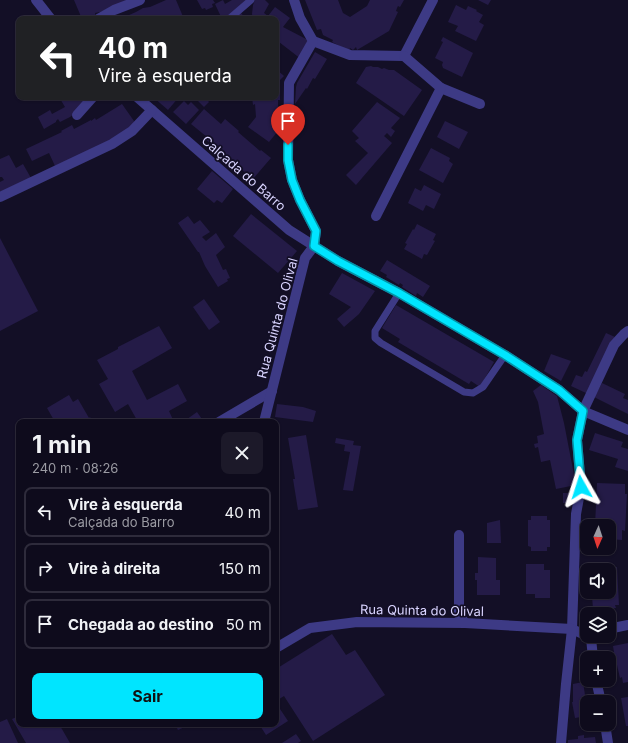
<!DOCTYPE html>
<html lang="pt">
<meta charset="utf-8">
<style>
:root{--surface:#0e0b1c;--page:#1c1929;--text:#f1f3f6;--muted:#9b9ba3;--line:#2e2b3b;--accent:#00e5ff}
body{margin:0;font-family:Inter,sans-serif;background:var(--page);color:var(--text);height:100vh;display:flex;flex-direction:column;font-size:15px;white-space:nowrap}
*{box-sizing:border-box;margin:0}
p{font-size:13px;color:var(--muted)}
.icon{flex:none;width:22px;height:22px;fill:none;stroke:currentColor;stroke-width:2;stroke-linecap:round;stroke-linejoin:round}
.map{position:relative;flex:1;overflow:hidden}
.sheet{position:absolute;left:16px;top:419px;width:263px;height:308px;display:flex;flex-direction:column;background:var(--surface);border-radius:8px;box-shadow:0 1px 3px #0004,0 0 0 1px var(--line)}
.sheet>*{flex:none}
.guide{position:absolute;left:16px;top:16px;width:263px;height:84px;border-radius:8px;box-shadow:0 1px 3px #0004,0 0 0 1px var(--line);background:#202124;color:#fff;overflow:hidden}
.needle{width:26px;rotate:183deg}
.buttons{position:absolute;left:580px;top:519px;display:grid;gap:8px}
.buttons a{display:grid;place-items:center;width:36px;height:36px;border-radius:8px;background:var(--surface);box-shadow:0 1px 3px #0004,0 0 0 1px var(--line);font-size:20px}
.pin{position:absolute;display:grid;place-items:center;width:34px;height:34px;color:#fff;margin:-41px -17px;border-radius:50% 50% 50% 0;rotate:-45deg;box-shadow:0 0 4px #0007}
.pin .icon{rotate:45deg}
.me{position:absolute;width:44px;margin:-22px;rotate:354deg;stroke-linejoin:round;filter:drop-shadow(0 0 3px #0008)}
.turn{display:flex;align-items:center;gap:14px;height:84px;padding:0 16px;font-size:18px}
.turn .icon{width:52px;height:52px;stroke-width:2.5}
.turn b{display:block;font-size:28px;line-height:34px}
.round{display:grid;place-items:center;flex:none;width:42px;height:42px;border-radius:8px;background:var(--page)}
.headline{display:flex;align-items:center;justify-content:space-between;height:68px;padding:0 16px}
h1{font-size:24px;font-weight:700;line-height:30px}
.cta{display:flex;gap:8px;margin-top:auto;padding:8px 16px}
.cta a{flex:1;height:46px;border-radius:8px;background:var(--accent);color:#111;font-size:16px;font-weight:700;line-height:46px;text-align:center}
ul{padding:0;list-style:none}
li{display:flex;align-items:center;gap:12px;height:50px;margin:0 8px 6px;padding:0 8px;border:2px solid var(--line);border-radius:8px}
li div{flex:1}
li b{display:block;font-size:15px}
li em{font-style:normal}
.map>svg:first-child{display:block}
</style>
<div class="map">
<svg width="628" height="743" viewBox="0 0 628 743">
<rect width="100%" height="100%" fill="#130f26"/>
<g fill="#241b47">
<path d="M74 0H129L101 12H100L95 13V15L84 19H82Z"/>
<path d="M166 0H176L184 19H120L136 12 143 8 150 7Z"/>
<path d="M197 0H213L215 3 212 4 213 7 206 10 205 8 202 9Z"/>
<path d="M223 0 225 4 232 0H249L226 19H222L215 4Z"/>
<path d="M255 0H265L269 4 264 13 268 16 275 7 290 18 283 27 308 40 301 59 279 42 276 45V19H253L252 14 253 5Z"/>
<path d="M305 0H338L343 13 350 17 367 6 370 0H404L400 7 398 6 397 8 396 11 398 12 389 31 357 50 356 47 353 50 350 48 349 51 332 42 333 40 323 35 321 29 317 30Z"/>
<path d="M478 0H491L488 5Z"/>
<path d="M456 5 466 10 468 6 477 10 476 11 483 15 479 22 484 25 476 41 455 31 458 26 448 22Z"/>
<path d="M241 13 246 19H232Z"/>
<path d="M443 37 473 53 462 77 443 68 442 65 443 62 435 58 443 42 441 41Z"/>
<path d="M315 52 327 59 315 79 313 78 307 89 306 88 295 104 296 87 297 83Z"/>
<path d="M371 66 373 67H378L382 69 384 68 389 70H394L422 90 404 116 356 83 366 67Z"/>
<path d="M276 69 284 76 276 84Z"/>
<path d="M276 91H280V100H278V116L279 117 278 131 269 142 248 127 256 117 255 104 253 105 252 97H276Z"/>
<path d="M59 97H89L80 109 70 117 60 122 58 119 56 121V122L44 129 38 117 50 110 52 114 65 107Z"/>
<path d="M153 97H179L168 110Z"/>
<path d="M194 97H205L209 102 204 107Z"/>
<path d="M184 101 188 105 191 102 199 110 186 124 173 112Z"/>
<path d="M377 102 400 118 391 128 395 131 391 137 387 133 384 136 392 143 356 185 346 175 368 153 355 141 359 138 352 131Z"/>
<path d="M122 104 134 121 133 125 128 130 88 152 55 166 49 153 32 161 26 149 62 132 61 131 72 125 74 129 91 120V121L95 118 96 120Z"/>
<path d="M204 109 221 124 225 119 239 131 238 132 260 151 261 150 271 158 253 179 205 139 207 137 191 124Z"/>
<path d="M445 121 468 132 459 149 437 137Z"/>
<path d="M431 148 450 158 449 161 453 164 443 183 419 170Z"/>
<path d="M9 155 16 168 23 164 31 178 0 192V182L4 180 2 177H0V159Z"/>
<path d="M212 171 233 189 222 203 217 200 214 203 197 189Z"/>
<path d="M424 185 441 194 434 209 426 205 423 211 408 203 415 188 421 191Z"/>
<path d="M251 214 297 251 278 273 233 236Z"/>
<path d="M188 216 194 224 200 220 210 232 202 237 206 241 216 233 225 247 216 255 223 270 226 269 230 278 227 279 228 281 218 287 205 266 199 252H198L178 223Z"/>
<path d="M417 224 436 234 433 240 435 241 427 255 424 254 422 259 404 249 407 244 405 243 413 229 414 230Z"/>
<path d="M0 238 38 311 0 331Z"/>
<path d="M387 260 430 286 423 297 417 293 416 296 402 287 403 285 400 283 399 285 386 277 387 275 380 271Z"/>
<path d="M342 273 375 291 359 314 344 327 337 319 351 307 329 294Z"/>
<path d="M204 299 220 322 209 330 193 307Z"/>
<path d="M396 305 494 362 480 387 471 381 469 384 398 342 400 339 382 328Z"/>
<path d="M159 326 172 348 132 371 147 400 178 384 187 401 169 411 174 422H138L128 404 115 412 99 384 108 379 97 360 118 349V347Z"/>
<path d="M606 333 615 337 588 394 571 386 576 375 582 377 585 371 587 372Z"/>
<path d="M551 354 571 361 561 381 544 371Z"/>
<path d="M602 383 625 394 623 398 628 400V414L594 397Z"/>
<path d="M541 385 557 396 564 423 576 485 556 489 550 460 541 462 538 447 535 448 534 444 538 443 537 436 544 434 538 402 533 391Z"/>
<path d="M69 395 73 402 78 399 89 418 90 417 93 422H75V419L70 422H69L68 420 65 422H55L47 408Z"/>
<path d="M277 404 303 407 316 411 313 422 275 417Z"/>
<path d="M197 412 204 422H183Z"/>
<path d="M595 433 623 442 621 447 628 449V471L615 467 618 459 589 450Z"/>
<path d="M306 435 318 507 298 510 293 479H295L288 438Z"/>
<path d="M336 438 354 441 353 445 361 446 353 491 343 490 350 452 344 451 345 445 335 443Z"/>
<path d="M597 483 625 484V494H627L625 531 622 530V540L609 539V526H595Z"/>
<path d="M563 493H575L574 504 563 503Z"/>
<path d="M531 516H547V520H550V547H547V551H531V547L528 546V520H531Z"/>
<path d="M500 520 501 543H487V523Z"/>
<path d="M478 557 496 558V580H500V595H477V580H475V573H478Z"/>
<path d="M526 564H544V570H550V598H535V594H526Z"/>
<path d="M617 567 619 605H615L616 608 593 609 592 596 590 597V592H609V570H591V568Z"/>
<path d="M332 634 346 655 355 650 385 695 313 741 284 696 276 701V669Z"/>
<path d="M628 643V682L623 683 622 677 620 678 617 665H616L613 646Z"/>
<path d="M583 682 587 708V716L575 718 572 702H573V684Z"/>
<path d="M628 697V726H626L621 698Z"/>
<path d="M276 703 288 721 266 735 259 724H276Z"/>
<path d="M19 716V724H59L70 743H26L12 719Z"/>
<path d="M7 719 18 743H0V722Z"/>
<path d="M175 724H191L178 730Z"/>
<path d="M296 734 301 741 298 743H282Z"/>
<path d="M584 735V738L595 737 596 743H568V740L578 739V736Z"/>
</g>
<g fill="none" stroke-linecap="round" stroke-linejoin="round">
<g stroke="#3d3a85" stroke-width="7">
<path d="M229 19 251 0"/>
<path d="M399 293 375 331V338L381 343 464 392 473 393 483 387 505 355"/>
</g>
<g stroke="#3d3a85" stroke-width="10">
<path d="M36 0 51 19"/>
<path d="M98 19 114 10 140 0"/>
<path d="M313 41 350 55 404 56 433 0"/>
<path d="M441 88 480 104"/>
<path d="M137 97 289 230 338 261 399 293 505 355 559 390 583 411 628 430"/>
<path d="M77 115 93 97"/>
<path d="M0 197 112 144 132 131 152 110"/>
<path d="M376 216 441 88 404 56"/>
<path d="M219 422 272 391"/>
<path d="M264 422 305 258 314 246 316 231 300 200 292 180 288 160 289 83 313 41 300 18 294 0"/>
<path d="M459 535V615L465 623"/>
<path d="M609 629 613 628 628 625"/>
<path d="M587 636 572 629 576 514 581 487 577 440 583 411 614 345 624 334 628 331"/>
<path d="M276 648 310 628 357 622 465 623 572 629 566 684 561 743"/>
<path d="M593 658 591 638 595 636"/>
<path d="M596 680 601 702"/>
<path d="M605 724 608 743"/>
</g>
</g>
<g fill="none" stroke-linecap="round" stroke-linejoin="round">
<defs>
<path id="route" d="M288 145V160L292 180 300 200 316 231 314 246 338 261 399 293 505 355 559 390 583 411 577 440 581 487"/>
</defs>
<use href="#route" stroke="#0095a6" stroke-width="10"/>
<use href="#route" stroke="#00e5ff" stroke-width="7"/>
</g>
<g text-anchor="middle" stroke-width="3.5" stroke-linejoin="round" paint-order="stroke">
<g font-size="13" fill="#d9d4ff" stroke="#130f26">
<text transform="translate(244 173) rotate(41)" y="5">Calçada do Barro</text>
<text transform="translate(277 318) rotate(-75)" y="5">Rua Quinta do Olival</text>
<text transform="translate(422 610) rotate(1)" y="5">Rua Quinta do Olival</text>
</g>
</g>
</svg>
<div class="buttons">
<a><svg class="needle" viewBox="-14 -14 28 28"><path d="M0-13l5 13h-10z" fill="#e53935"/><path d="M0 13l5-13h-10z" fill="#9b9ba3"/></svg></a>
<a><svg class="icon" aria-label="sound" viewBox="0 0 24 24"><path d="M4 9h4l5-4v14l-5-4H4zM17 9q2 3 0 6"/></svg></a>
<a><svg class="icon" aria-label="layers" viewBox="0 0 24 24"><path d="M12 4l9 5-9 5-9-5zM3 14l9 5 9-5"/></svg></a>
<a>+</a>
<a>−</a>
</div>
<div class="pin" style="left:288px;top:145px;background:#d93025"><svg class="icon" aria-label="arrive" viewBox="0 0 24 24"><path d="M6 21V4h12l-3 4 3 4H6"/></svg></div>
<svg class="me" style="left:581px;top:487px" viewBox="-20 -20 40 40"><path d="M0-17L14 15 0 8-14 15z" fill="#00e5ff" stroke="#fff" stroke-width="4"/></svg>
<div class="guide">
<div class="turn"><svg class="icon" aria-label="left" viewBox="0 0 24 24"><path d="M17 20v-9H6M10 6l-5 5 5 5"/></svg><div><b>40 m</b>Vire à esquerda</div></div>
</div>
<section class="sheet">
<div class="headline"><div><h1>1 min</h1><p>240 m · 08:26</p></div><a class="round"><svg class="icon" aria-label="close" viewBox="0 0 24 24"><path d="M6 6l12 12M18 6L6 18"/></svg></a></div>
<ul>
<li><svg class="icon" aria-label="left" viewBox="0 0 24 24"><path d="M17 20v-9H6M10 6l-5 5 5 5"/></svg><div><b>Vire à esquerda</b><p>Calçada do Barro</p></div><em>40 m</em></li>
<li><svg class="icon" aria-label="right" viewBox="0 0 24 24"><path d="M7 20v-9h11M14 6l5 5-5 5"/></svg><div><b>Vire à direita</b></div><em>150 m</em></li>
<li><svg class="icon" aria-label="arrive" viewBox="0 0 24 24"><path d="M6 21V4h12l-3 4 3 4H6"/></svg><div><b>Chegada ao destino</b></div><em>50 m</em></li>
</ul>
<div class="cta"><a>Sair</a></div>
</section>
</div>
